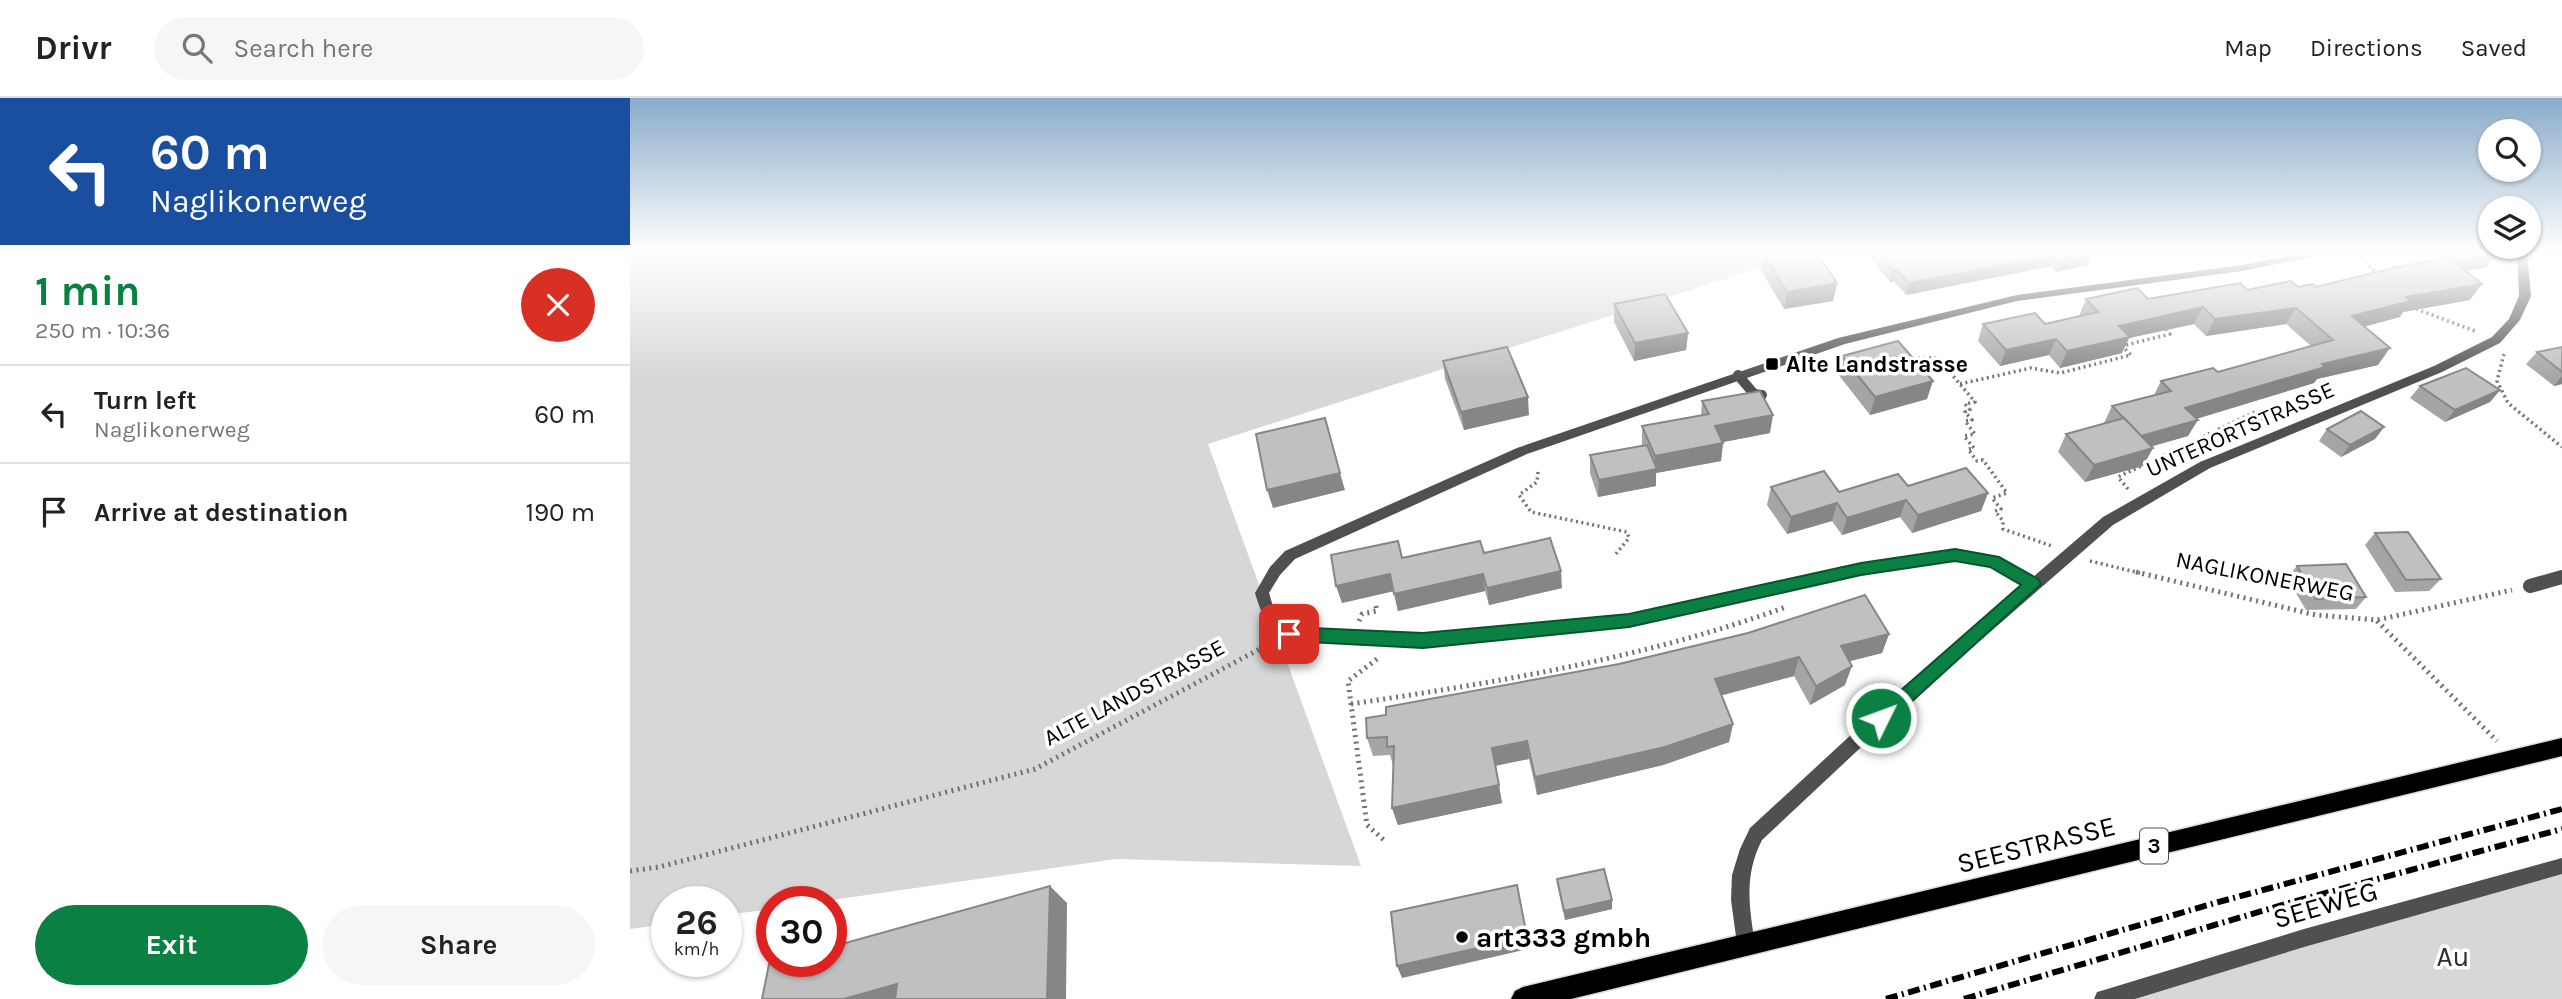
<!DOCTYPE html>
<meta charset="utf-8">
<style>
:root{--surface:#fff;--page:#f6f6f6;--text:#222;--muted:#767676;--line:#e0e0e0;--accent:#0b8043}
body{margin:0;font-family:Karla,sans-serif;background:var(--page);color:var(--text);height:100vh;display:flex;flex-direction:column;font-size:26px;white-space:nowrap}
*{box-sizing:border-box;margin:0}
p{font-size:23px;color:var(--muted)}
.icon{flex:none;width:38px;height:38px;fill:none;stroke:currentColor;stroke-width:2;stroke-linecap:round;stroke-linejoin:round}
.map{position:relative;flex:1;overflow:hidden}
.sheet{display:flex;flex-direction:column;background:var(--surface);width:630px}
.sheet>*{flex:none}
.banner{background:#1a4fa0;color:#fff;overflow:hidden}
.controls{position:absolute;left:1848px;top:21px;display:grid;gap:14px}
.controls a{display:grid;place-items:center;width:63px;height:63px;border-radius:50%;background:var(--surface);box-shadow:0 2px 5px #0004;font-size:35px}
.speed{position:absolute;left:21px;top:788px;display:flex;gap:14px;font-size:35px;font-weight:700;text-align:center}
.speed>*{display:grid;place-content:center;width:91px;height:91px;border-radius:50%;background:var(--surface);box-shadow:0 2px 5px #0004;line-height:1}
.speed small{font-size:18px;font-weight:400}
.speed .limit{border:10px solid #d22;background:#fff;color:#111}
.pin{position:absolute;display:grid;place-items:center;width:60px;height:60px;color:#fff;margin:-30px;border-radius:14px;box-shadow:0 4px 10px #0006}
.me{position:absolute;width:77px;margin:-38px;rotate:48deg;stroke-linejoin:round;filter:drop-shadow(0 0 5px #0008)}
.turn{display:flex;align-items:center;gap:24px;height:147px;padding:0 35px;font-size:32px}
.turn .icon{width:91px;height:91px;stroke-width:2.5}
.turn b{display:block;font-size:49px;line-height:60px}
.round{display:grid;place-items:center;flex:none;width:74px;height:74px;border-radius:37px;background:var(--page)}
.summary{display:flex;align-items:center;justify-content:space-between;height:119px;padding:0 35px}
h1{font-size:42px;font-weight:700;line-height:52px;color:var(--accent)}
.button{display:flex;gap:14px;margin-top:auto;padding:14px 35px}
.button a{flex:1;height:80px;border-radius:42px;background:var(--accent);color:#fff;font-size:28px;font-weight:700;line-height:80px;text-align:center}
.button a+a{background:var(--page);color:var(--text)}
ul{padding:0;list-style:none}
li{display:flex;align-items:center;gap:21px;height:98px;padding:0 35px;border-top:2px solid var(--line)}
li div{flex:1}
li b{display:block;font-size:26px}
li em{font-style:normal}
header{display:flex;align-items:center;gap:42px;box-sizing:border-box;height:98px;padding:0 35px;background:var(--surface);border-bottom:2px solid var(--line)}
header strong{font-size:33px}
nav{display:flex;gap:38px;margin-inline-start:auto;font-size:24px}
.search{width:490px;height:63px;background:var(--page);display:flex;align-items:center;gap:18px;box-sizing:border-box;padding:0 24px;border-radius:38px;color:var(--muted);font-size:26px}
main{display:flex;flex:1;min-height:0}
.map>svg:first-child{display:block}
</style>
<header>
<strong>Drivr</strong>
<div class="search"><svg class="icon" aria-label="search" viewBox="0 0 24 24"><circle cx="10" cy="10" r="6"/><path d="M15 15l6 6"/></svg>Search here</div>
<nav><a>Map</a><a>Directions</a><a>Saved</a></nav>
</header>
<main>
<section class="sheet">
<div class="banner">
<div class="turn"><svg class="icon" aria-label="left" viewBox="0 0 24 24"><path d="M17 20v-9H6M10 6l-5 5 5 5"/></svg><div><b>60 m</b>Naglikonerweg</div></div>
</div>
<div class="summary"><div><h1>1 min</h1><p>250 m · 10:36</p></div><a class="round" style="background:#d93025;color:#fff"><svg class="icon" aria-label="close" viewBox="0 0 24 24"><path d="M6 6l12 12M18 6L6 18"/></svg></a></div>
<ul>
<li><svg class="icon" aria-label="left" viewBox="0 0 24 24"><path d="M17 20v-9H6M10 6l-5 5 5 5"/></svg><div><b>Turn left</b><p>Naglikonerweg</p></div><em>60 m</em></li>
<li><svg class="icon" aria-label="arrive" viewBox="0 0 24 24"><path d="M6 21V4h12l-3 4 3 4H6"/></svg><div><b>Arrive at destination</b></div><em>190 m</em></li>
</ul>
<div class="button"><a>Exit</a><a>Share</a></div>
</section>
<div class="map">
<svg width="1932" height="901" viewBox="0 0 1932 901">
<rect width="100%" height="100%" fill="#fff"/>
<g fill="#d7d7d7">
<path d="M0 155H1177L578 346 731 768 486 761 195 803H142V811L96 817V803H37V826L0 831Z"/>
<path d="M1932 768V901H1474Z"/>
</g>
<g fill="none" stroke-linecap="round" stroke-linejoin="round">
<defs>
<path id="primary" d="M1932 640V658L941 901H881L885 893 893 889Z"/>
</defs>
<use href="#primary" stroke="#dbdbdb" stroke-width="3"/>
<g stroke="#727272" stroke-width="3.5" stroke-dasharray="2 3.5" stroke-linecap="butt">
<path d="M1728 155 1747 177"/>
<path d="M1781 209 1845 233"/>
<path d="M1874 256 1867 283 1878 305 1932 349"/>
<path d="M1277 260H1308L1345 304 1335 306 1340 312 1335 314 1342 322 1335 323 1345 336 1334 338 1344 350 1338 351 1347 363 1353 362 1377 395 1362 400 1371 411 1365 413 1373 423V431L1422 448"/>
<path d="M1330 286 1401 270 1430 275 1501 257 1492 248 1540 236 1534 228"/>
<path d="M908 374 907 384 889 397 901 414 997 434 999 440 985 457"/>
<path d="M1498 391 1488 379 1625 314 1637 325"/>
<path d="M1460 463 1514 476"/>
</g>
<g stroke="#727272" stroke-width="5" stroke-dasharray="2 4.5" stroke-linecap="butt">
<path d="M1506 474 1686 517 1747 522 1882 492"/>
<path d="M729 523 732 516 747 513 745 504"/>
<path d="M1747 523 1867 643"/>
<path d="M747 561 718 583 737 727 755 743"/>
<path d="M721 606C869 584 1015 560 1156 509"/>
<path d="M0 773 29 769 405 671 641 545"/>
</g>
<path stroke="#505050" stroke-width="10" d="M1108 277 1124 296 1132 297"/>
<path stroke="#505050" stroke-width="14" d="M1900 488 1932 479"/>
<g fill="#505050" fill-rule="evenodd">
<path d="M1671 155H1692L1687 158 1612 173 1387 203 1215 246 897 356 665 461 650 477 639 495 645 515 662 530 793 537 999 516 1231 465 1325 452 1369 459 1403 479 1473 419 1570 364 1804 268 1862 239 1879 221 1889 198 1887 155H1897L1901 198 1890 222 1870 245 1812 274 1580 370 1483 427 1274 609 1132 742C1114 777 1119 808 1125 846L1123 853 1116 855 1109 853 1107 846 1101 802 1102 777 1110 751 1120 730 1262 599 1393 487 1361 468 1325 462 1231 477 999 528 793 549 659 542C638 534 631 515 625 495L640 469 655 453 887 350 1208 240 1387 197 1612 167Z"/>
<path d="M1932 760V776L1674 849 1505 901H1464L1467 894 1474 892 1674 831Z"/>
</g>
<use href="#primary" fill="#000" fill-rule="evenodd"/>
<g stroke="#000" stroke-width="6" stroke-dasharray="12 4.5 2 4.5" stroke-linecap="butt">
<path d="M1256 901 1585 805 1932 711"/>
<path d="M1334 901 1659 805 1932 731"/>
</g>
</g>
<g fill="#a5a5a5">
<path d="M1133 155 1207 185 1203 203 1154 211 1131 172Z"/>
<path d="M1236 155H1462L1458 167 1426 174 1421 168 1276 197 1264 183 1260 184Z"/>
<path d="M1625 155H1658L1632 160Z"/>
<path d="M1798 155H1863L1865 157 1856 169 1835 173 1840 202 1773 214 1770 219 1734 228 1748 267 1687 281 1684 285 1566 321 1558 338 1522 348 1523 350 1513 368 1455 384 1428 354 1436 336 1475 326 1474 325 1482 308 1524 297 1531 283 1588 274 1681 248 1656 226 1576 238 1564 226 1499 240 1492 255 1430 270 1419 257 1370 268 1348 243 1353 226H1415L1449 218 1456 201H1518L1617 192 1686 189 1807 162Z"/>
<path d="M984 206 1058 235 1056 252 1004 263 984 224Z"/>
<path d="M1932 249V286L1924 288 1896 266 1907 254Z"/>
<path d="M1212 258 1297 301 1240 317 1208 276Z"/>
<path d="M813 263 899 317 834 332 815 281Z"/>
<path d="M1790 288 1870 292 1860 304 1815 324 1780 300Z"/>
<path d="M1072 303 1140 335 1093 344 1091 363 1026 375V388L968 399 960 375V357L1012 347V328L1071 317Z"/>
<path d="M1754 329 1745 341 1711 359 1689 343 1697 331Z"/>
<path d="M1278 388 1358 395 1351 413 1282 435 1270 419 1212 437 1202 423 1157 436 1137 407 1141 389 1209 394Z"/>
<path d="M1745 435 1811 481 1799 493 1765 494 1735 447Z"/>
<path d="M854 455 932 490 859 507 855 493 768 513 764 493 712 505 772 460Z"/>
<path d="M1667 468 1736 499 1726 511 1676 512 1657 480Z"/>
<path d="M1259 536 1252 555 1219 563 1215 587 1180 607 1164 578 1091 597 1103 626 1099 644 1033 667 907 697 899 661 865 667 872 705 768 727 762 710 763 667 760 657 743 658 737 640Z"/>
<path d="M927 781 982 811 935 822 928 790Z"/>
</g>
<g fill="#868686">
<path d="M1635 155H1658L1632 160Z"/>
<path d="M1463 156 1458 167 1426 174 1430 162Z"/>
<path d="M1425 157 1421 168 1276 197 1279 185Z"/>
<path d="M1865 157 1856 169 1824 175 1832 163Z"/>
<path d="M1267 172 1264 183 1260 184 1263 173Z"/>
<path d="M1207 185 1203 203 1154 211 1157 194Z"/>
<path d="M1852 186 1840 202 1773 214 1770 219 1711 235 1722 218 1776 199Z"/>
<path d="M1573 209 1564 226 1499 240 1492 255 1430 270 1437 253 1489 228Z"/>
<path d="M1666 210 1656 226 1576 238 1585 221Z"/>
<path d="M1058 235 1056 252 1004 263 1005 245Z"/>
<path d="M1426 241 1419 257 1370 268 1376 252Z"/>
<path d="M1760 250 1748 267 1687 281 1684 285 1546 327 1555 310 1692 266Z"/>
<path d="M1932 278V286L1924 288Z"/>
<path d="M1303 283 1297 301 1240 317 1245 299Z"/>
<path d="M1870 292 1860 304 1815 324 1825 312Z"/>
<path d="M898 299 899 317 834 332 831 314Z"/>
<path d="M1143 317 1140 335 1083 346 1085 328Z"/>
<path d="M1568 322 1558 338 1502 354 1511 338Z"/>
<path d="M1754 329 1745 341 1711 359 1720 347Z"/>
<path d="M1093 345 1091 363 1026 375V388L968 399 969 382 1024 371 1025 358Z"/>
<path d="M1523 350 1513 368 1455 384 1464 367Z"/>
<path d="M710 375 715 392 643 410 637 392Z"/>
<path d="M1358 395 1351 413 1282 435 1288 417Z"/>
<path d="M1276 402 1270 419 1212 437 1217 420Z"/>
<path d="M1207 405 1202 423 1157 436 1161 419Z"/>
<path d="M931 473 932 490 859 507 857 490Z"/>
<path d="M760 476 764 493 712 505 706 488Z"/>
<path d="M853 476 855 493 768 513 764 496Z"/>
<path d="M1259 536 1252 555 1205 567 1211 548Z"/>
<path d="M1169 559 1164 578 1082 600 1085 581Z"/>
<path d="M1222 568 1215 587 1180 607 1186 588Z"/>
<path d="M1103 626 1099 644 1033 667 907 697 905 679Z"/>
<path d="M897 643 899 661 865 668 862 650Z"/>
<path d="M869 687 872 705 768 727 762 710Z"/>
<path d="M420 788 437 805 436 901H417Z"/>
<path d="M982 802V811L935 822 934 813Z"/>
<path d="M897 839 898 851 772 880 767 868Z"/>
<path d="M267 886 290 901H214Z"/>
</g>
<g fill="#c0c0c0" stroke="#868686" stroke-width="2">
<path d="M1133 155H1187L1207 185 1157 194Z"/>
<path d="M1248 155H1462L1463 156 1430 162 1425 157 1279 185 1267 172 1263 173Z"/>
<path d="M1822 155H1863L1865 157 1832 163Z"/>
<path d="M1819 160 1852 186 1776 199 1781 203 1722 218 1760 250 1692 266 1695 269 1555 310 1568 322 1511 338 1482 308 1541 293 1531 283 1583 270 1588 274 1703 242 1666 210 1585 221 1573 209 1489 228 1500 239 1437 253 1426 241 1376 252 1353 226 1405 215 1415 226 1468 214 1456 201 1507 190 1518 201 1610 185 1617 192 1661 183 1668 189 1683 186 1686 189 1767 169Z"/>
<path d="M1035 196 1058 235 1005 245 984 206Z"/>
<path d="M1268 243 1303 283 1245 299 1212 258Z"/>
<path d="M877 249 898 299 831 314 813 263Z"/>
<path d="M1932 249V274L1907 254Z"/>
<path d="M1836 270 1870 292 1825 312 1790 288Z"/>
<path d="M1130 293 1143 317 1085 328 1093 345 1025 358 1012 328 1079 316 1072 303Z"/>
<path d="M1731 313 1754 329 1720 347 1697 331Z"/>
<path d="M695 320 710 375 637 392 626 336Z"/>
<path d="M1494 320 1523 350 1464 367 1436 336Z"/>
<path d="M1017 347 1027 371 969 382 960 357Z"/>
<path d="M1336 370 1358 395 1288 417 1276 402 1217 420 1207 405 1161 419 1141 389 1194 373 1209 394 1268 376 1278 388Z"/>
<path d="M1778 434 1811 481 1776 482 1745 435Z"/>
<path d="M920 440 931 473 857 490 853 476 764 496 760 476 706 488 701 457 768 443 772 460 850 443 854 455Z"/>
<path d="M1716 466 1736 499 1686 501 1667 468Z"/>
<path d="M1235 497 1259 536 1211 548 1222 568 1186 588 1169 559 1085 581 1103 626 1035 649 905 679 897 643 862 650 869 687 762 710 764 648 757 649V639L737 640 736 620 756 617V609L989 566 1118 535Z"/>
<path d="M974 771 982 802 934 813 927 781Z"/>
<path d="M887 787 897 839 767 868 761 814Z"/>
<path d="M420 788 417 901H265L267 886 214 901H132L139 866 150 863H201V849Z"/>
</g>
<linearGradient id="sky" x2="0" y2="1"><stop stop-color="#8aabca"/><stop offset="0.55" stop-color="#fff"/><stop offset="1" stop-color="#fff" stop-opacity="0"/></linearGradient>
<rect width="1932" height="281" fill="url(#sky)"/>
<path fill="#0b8043" stroke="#07532c" stroke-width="2" d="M1325 451 1369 459 1408 481 1411 486 1257 626H1245L1242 620 1245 615 1391 487 1360 469 1325 463 1231 477 999 529 793 550 659 543 650 536 659 529 793 535 999 516 1231 465Z"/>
<g fill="#000" stroke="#fff" stroke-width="2.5">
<rect x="1135" y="259" width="14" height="14" rx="3.5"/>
<circle cx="832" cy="839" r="7"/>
</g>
<g text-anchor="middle" stroke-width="7" stroke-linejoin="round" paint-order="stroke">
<rect fill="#fff" stroke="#4c4c4c" stroke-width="2" x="1510" y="730.5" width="28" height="35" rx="5"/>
<g font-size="21" font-weight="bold" fill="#000">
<text x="1524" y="755">3</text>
</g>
<g font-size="23" font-weight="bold" fill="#000" stroke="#fff" text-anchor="start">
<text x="1156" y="274">Alte Landstrasse</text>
</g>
<g font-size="23" fill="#000" stroke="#fff">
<text transform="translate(1610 331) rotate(-24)" y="8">UNTERORTSTRASSE</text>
<text transform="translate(1635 478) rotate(11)" y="8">NAGLIKONERWEG</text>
<text transform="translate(504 594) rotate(-28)" y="8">ALTE LANDSTRASSE</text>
</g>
<g font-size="28" fill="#000" stroke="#fff">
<text transform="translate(1406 746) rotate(-14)" y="10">SEESTRASSE</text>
<text transform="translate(1695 806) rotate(-16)" y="10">SEEWEG</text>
</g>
<g font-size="28" font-weight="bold" fill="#000" stroke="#fff" text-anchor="start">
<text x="846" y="849">art333 gmbh</text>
</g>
<g font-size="28" fill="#2e2e2e" stroke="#fff">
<text x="1823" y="868">Au</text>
</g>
</g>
</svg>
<div class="controls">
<a><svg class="icon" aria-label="search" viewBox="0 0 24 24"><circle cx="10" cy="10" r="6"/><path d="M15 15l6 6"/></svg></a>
<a><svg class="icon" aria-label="layers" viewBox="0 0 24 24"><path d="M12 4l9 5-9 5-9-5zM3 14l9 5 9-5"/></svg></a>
</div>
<div class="speed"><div>26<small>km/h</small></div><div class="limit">30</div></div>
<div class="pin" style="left:659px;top:536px;background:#d93025"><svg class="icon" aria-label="arrive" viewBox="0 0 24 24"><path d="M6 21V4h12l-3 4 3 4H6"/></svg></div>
<svg class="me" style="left:1251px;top:620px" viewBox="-20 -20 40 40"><circle r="17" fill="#0b8043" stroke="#fff" stroke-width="3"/><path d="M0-11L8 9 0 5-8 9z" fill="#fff"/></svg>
</div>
</main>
